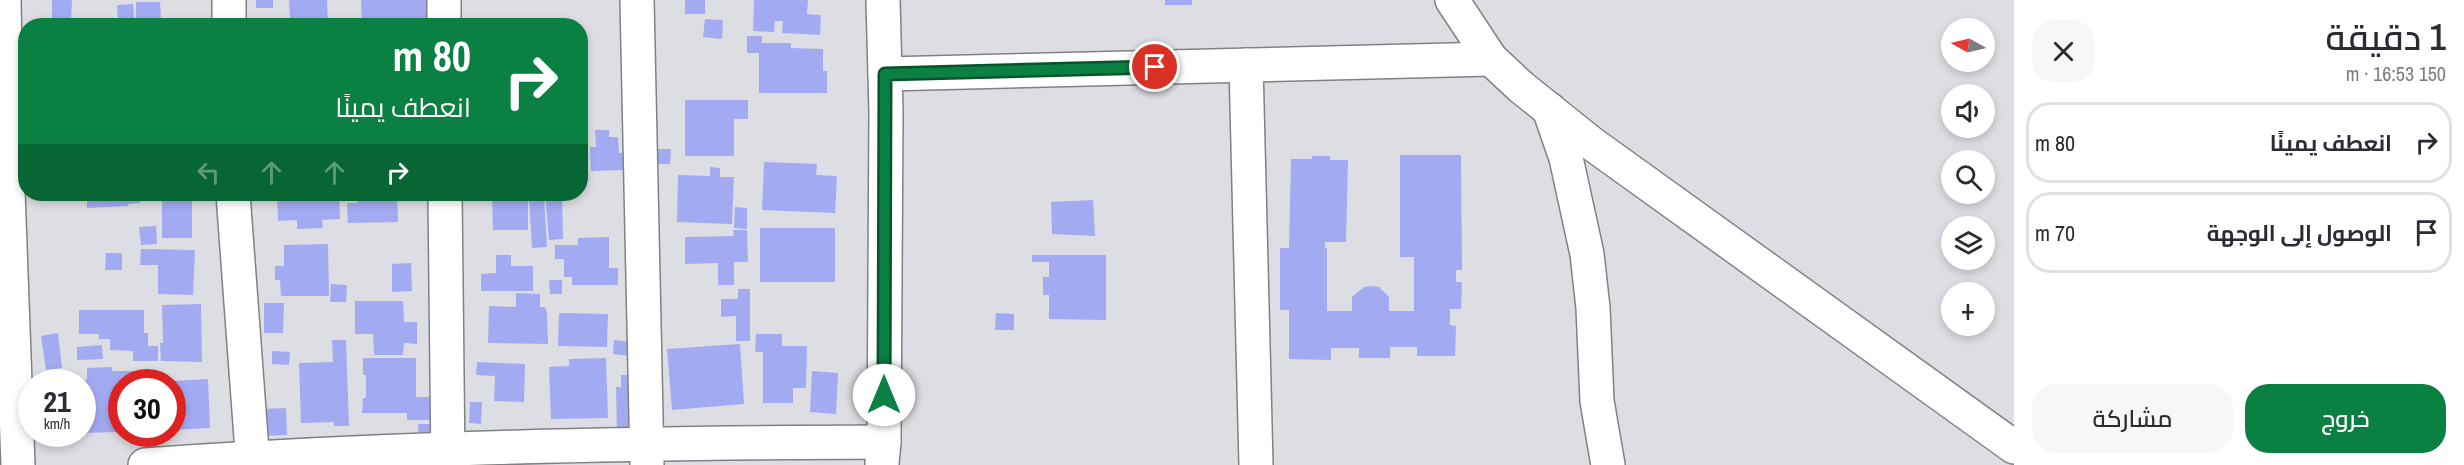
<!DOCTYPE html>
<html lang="ar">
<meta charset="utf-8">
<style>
:root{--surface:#fff;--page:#f7f7f7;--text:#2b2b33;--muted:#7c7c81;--line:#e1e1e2;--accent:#0b8043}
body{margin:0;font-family:"Archivo Narrow",Cairo,sans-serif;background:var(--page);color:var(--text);direction:rtl;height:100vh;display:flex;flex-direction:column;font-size:22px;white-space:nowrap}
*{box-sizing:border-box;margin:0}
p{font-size:20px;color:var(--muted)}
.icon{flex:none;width:33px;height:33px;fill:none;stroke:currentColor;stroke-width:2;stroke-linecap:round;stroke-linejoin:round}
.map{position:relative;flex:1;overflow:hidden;direction:ltr}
.side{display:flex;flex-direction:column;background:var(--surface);width:450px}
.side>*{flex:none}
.hud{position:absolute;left:18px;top:18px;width:570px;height:183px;border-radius:24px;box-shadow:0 3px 9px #0003;direction:rtl;background:#0b8043;color:#fff;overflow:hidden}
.needle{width:39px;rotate:278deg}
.controls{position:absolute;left:1941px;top:18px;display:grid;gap:12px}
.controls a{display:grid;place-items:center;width:54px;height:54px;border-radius:50%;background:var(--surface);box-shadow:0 3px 9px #0003;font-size:30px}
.speed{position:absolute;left:18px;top:369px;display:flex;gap:12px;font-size:30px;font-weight:700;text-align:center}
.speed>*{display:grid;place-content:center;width:78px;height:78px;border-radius:50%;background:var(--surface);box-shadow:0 3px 9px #0003;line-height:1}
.speed small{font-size:15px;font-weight:400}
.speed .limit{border:9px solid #d22;background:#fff;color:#111}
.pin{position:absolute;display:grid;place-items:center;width:51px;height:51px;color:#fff;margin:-26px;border:3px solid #fff;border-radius:50%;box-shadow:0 2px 6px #0007}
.me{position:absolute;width:66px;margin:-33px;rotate:0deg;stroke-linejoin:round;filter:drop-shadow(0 0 4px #0008)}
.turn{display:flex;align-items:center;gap:21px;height:126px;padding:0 18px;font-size:27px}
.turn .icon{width:78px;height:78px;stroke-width:2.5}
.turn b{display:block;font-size:42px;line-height:51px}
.lanes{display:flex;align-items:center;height:57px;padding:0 18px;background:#0003;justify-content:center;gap:30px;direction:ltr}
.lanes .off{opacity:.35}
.round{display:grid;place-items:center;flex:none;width:63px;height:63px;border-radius:24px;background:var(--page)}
.overview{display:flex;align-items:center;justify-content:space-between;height:102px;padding:0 18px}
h1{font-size:36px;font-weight:600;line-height:45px}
.action{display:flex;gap:12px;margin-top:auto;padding:12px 18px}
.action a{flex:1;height:69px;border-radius:24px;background:var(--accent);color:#fff;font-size:24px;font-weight:600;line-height:69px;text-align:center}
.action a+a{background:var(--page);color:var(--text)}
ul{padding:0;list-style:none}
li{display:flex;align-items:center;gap:18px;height:81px;margin:0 12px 9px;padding:0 6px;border:3px solid var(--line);border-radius:24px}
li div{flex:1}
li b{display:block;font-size:22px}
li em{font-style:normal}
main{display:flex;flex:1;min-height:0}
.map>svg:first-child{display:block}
</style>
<main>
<section class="side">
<div class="overview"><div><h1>1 دقيقة</h1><p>150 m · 16:53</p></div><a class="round"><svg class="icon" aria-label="close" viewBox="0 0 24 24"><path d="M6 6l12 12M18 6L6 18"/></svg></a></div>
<ul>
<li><svg class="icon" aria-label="right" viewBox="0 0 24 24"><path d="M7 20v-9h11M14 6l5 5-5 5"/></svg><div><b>انعطف يمينًا</b></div><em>80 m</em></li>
<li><svg class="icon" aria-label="arrive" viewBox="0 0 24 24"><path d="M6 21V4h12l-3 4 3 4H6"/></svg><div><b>الوصول إلى الوجهة</b></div><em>70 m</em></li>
</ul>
<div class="action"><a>خروج</a><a>مشاركة</a></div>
</section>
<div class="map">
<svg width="2014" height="465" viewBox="0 0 2014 465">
<rect width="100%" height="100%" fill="#dddee3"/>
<g fill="#a2abf1">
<path d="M52 0H72L71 22 52 21Z"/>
<rect x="256" y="0" width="17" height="8"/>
<path d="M289 0H327L328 26H255V21L290 19Z"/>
<path d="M361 0H431L432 21 393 22 394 26H362Z"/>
<rect x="685" y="0" width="20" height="14"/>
<path d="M754 0H808L807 14 821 15 820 35 782 33 783 21H775L774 32 753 31Z"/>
<rect x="1165" y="0" width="27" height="5"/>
<path d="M136 2H160L161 20H136Z"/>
<path d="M133 4 134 18 118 19 117 5Z"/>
<path d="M705 19 723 20 722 39 703 37Z"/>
<path d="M747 36H762V43H791V48L823 49V71H827V93H759V53H747Z"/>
<path d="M685 100H748V119H734V156H685Z"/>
<path d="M595 130H609V137H618L619 153 628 152V170L591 171 590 147H596Z"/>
<path d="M580 134H586L587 164H580Z"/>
<path d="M657 149H671L670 164H656Z"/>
<path d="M1400 155H1461L1462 270H1456V282H1462L1461 309H1450V325L1456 326 1455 356H1417V347H1390V358H1359V348H1331V360L1289 359V310H1280V248H1289L1291 159H1312V156H1330V160H1348L1346 242H1325V248H1327V311H1352V297L1364 287 1371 286 1379 287 1389 297V311H1414V257H1400Z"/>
<path d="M764 162 817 164 816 175 837 176 835 213 762 210Z"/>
<path d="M710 167 720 168V177H734L732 224 677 222 678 175 710 176Z"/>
<path d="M87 194H140V203L128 204V206L87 208Z"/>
<path d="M151 194H181V197H192V238H162V198H151Z"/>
<path d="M277 194H339L340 219 322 220 323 228 297 229V220L278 221Z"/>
<path d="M358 194H397L398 222 348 223 347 203H357Z"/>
<path d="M492 194H528V230H493Z"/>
<path d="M545 194H562L563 239 549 240Z"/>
<path d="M529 196H544L547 247 532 248Z"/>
<path d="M1093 200 1095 236 1052 234 1051 202Z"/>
<path d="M735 207 747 208V229L734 228Z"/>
<path d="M156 226 157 244 141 245 139 227Z"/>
<rect x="760" y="228" width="75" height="54"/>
<path d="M733 230H747L748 262H734V285H718V263L685 264V237L734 236Z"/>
<path d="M609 237V268H618V285H572V277H564V259H555V245H578V238Z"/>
<path d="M328 244 329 296H281L280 280H275V266H284V245Z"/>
<path d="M141 249 195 250 193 295 158 294V265H140Z"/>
<path d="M106 253H122V270H105Z"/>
<path d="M496 255H511V266H533V291H481V274L496 273Z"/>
<path d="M1032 255H1106V320L1049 319V295H1043V277H1049V262H1032Z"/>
<path d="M411 263 412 291 392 292V264Z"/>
<path d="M549 280H562V294H550Z"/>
<path d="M331 284 347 285 346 302H330Z"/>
<path d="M738 289H750V341H736V316L721 317V299H738Z"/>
<path d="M516 293 540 294V307H545L547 313 548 344 488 343 489 306 516 307Z"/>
<path d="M355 301H403L404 322H417V344L404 343 403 355H374L373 334H355Z"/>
<path d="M264 303H284L283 333H264Z"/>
<path d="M201 304 202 362 161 361 160 343H163L162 305Z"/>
<path d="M79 310H144V333H148V346H158V361H133V351L110 350V339H99V334H79Z"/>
<path d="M559 313 608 314 607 347 558 346Z"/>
<path d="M996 313 1014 314V330H995Z"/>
<path d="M58 333 62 368 46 370 41 336Z"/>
<path d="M756 334H782V346H807L806 388H793V403H763V352H755Z"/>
<path d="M332 340H346L349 426H334V422L301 423 299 363 333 362Z"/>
<path d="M614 340 633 342 631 356 613 354Z"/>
<path d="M740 344 744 404 672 410 667 349Z"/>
<path d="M102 345 103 359 77 360V347Z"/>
<path d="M272 351 290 352 289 365 272 364Z"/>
<path d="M363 358H416V397H431L430 420H407V413H362L363 398H366V375H363Z"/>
<path d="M606 358 608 418 551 419 549 367 569 366V359Z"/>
<path d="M477 362 525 364 524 402 494 401 495 376 476 375Z"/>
<path d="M112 367V371H141L142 382H122V423L118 424V432L83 433 82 382H74V380H87V368Z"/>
<path d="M812 371 838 373 836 414 810 412Z"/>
<path d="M621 375H632L641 435H617L616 387H621Z"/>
<path d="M208 379 210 428 172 430V381Z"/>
<path d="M470 402H482L481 424 469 423Z"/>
<path d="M286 408 287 435 262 436 261 409Z"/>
<path d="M418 424H433L434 441H419Z"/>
</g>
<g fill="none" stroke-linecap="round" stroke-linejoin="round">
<defs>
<g id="minor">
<path d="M4 0 7 164 18 465"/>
<path d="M444 0V26"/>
<path d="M637 0 647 463"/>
<path d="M1452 0 1491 59 1521 87 1591 143 2014 447"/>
<path d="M229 26V0"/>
<path d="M1246 65 1256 465"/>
<path d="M885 74 1491 59"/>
<path d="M1549 109 1566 158 1587 254 1593 308 1597 401 1608 465"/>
<path d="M233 194 253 465"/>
<path d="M445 194 448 465"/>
<path d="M882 463 884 442 886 113 883 0"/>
<path d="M145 465C391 447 638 443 884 442"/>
</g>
</defs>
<use href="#minor" stroke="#808185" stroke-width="36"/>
<use href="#minor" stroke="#fff" stroke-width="33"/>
</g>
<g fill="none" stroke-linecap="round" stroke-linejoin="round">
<defs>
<path id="route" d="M884 395 885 74 1155 67"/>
</defs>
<use href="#route" stroke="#07532c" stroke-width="15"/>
<use href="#route" stroke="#0b8043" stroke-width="10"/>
</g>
</svg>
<div class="controls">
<a><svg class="needle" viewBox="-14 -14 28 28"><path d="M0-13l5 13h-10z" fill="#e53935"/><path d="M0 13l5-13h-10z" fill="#7c7c81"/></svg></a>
<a><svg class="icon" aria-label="sound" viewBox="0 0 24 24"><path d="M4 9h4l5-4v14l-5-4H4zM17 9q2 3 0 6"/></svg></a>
<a><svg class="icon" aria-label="search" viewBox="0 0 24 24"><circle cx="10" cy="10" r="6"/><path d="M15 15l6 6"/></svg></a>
<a><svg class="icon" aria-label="layers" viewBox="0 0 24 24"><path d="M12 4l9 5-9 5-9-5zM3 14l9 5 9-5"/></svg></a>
<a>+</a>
</div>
<div class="speed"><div>21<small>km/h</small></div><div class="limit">30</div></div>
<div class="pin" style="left:1155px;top:67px;background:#d93025"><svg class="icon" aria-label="arrive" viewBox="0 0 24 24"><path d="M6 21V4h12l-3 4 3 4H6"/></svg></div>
<svg class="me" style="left:884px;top:395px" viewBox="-20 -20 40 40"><circle r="19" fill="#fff"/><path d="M0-13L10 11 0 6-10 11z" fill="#0b8043"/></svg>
<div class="hud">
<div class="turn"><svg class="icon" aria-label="right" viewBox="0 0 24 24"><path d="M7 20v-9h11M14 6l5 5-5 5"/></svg><div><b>80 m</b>انعطف يمينًا</div></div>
<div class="lanes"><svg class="icon off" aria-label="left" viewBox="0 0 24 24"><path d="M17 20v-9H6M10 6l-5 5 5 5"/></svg><svg class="icon off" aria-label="ahead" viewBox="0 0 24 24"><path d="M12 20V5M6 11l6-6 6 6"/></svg><svg class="icon off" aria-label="ahead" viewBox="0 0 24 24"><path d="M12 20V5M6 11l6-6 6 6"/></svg><svg class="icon" aria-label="right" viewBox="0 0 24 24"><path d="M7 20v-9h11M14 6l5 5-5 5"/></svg></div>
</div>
</div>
</main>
